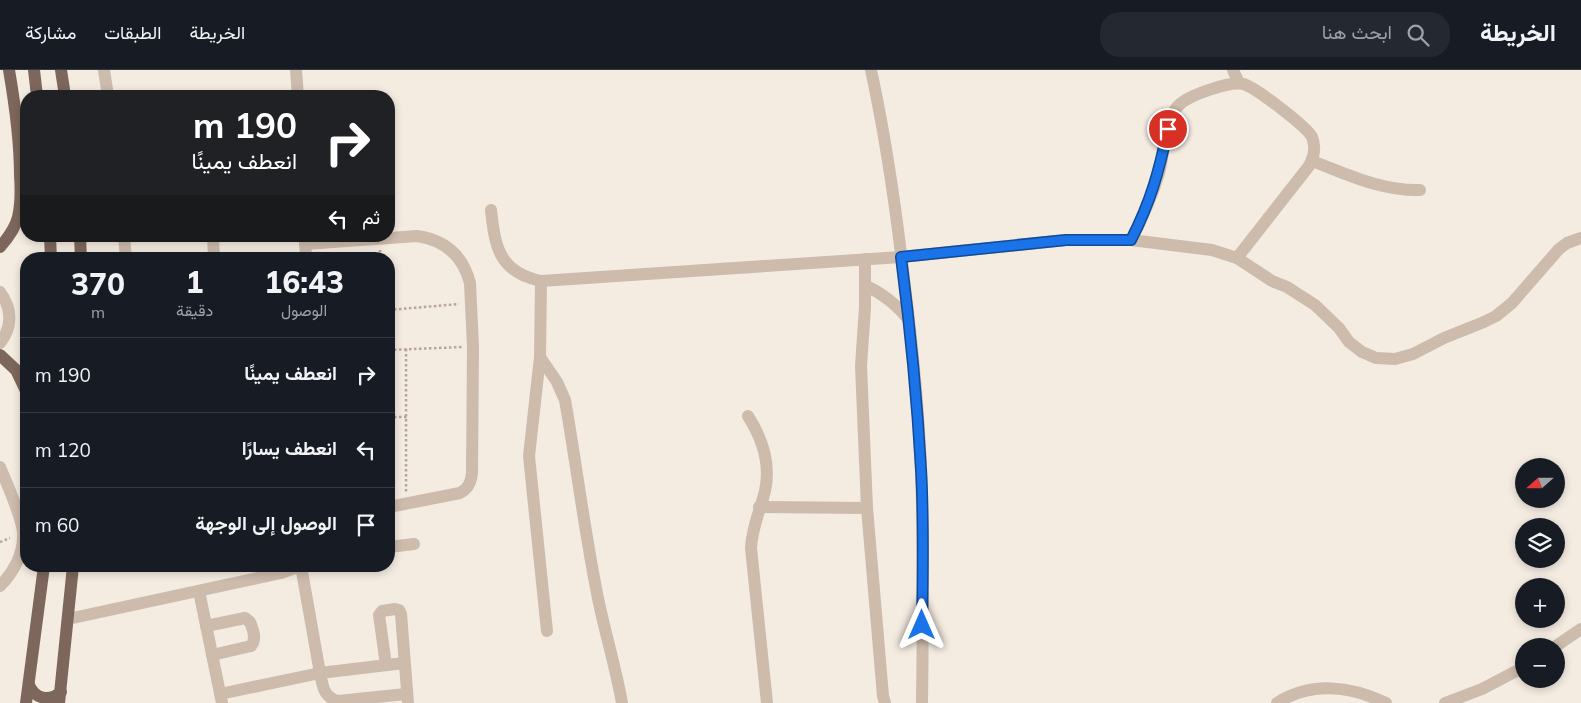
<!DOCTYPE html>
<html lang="ar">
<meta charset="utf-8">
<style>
:root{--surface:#171b24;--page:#242831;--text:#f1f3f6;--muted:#9ea1a6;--line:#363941}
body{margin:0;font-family:Mulish,Vazirmatn,sans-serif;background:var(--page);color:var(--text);direction:rtl;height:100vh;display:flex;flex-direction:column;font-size:19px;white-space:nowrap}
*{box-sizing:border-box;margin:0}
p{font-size:16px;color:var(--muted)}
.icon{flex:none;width:28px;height:28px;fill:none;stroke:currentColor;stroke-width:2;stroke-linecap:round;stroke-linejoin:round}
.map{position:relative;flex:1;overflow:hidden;direction:ltr}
.side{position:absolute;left:20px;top:182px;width:375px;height:320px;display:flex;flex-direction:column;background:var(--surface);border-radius:20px;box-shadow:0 2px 8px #0003;direction:rtl}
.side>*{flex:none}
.top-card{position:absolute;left:20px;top:20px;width:375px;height:152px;border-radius:20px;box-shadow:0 2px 8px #0003;direction:rtl;background:#202124;color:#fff;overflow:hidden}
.needle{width:32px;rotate:249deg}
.fabs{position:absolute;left:1515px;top:388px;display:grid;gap:10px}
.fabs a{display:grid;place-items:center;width:50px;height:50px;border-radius:50%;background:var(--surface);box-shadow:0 2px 8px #0003;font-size:25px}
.pin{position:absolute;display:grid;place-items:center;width:42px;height:42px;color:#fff;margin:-21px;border:2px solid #fff;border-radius:50%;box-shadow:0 1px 5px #0007}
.me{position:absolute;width:55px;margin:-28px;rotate:0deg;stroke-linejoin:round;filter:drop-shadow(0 0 4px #0008)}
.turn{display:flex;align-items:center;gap:18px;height:105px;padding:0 15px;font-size:22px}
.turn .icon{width:65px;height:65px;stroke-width:2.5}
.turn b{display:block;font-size:35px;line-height:42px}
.then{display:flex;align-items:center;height:48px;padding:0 15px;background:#0003;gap:10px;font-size:19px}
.eta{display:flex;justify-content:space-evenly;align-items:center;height:85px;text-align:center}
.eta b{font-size:30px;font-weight:800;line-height:35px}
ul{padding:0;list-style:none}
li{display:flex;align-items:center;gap:15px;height:75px;padding:0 15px;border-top:1px solid var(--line)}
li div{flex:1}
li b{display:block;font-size:19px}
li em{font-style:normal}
header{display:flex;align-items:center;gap:30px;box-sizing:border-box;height:70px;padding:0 25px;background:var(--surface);border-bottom:1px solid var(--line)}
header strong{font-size:24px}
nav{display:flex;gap:28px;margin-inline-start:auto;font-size:18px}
.search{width:350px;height:45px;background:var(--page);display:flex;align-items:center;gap:12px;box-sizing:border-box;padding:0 18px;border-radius:20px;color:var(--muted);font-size:19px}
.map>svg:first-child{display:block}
</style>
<header>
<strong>الخريطة</strong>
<div class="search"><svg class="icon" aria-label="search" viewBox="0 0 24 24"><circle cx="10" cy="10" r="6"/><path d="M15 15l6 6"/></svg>ابحث هنا</div>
<nav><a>الخريطة</a><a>الطبقات</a><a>مشاركة</a></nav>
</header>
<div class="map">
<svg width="1581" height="633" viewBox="0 0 1581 633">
<rect width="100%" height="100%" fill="#f4ebe1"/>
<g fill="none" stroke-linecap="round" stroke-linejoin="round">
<g stroke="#b9a596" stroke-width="2.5" stroke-dasharray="2.5 2.5" stroke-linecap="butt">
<path d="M380 180V189"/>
<path d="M389 240 459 234"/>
<path d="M406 279V423"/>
<path d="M389 280 462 277"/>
<path d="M389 347H407"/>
<path d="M0 472 10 468"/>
</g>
<g stroke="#cdbbac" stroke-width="12">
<path d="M104 0 108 26"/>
<path d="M296 0 298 26"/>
<path d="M871 0C886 69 896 139 904 209 912 273 919 338 921 402 924 479 923 556 922 633"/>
<path d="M1233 0 1239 13"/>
<path d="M1312 91C1347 104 1381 121 1420 120"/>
<path d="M491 140C495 177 499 202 541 211L901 187 1066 170H1131L1212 180 1237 188 1272 211 1287 217 1315 235 1339 258 1349 272 1362 282 1376 288 1395 289 1413 284 1444 268 1484 252 1496 246 1512 233 1559 179 1567 173 1581 168"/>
<path d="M124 166 126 189"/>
<path d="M213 166 214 189"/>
<path d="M305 166 306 189"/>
<path d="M1131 170C1142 149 1152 127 1159 103 1165 83 1163 50 1179 35 1189 25 1230 11 1243 14 1254 16 1307 57 1312 67 1316 77 1314 87 1309 96L1237 188"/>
<path d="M305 174 417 166C445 170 463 186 470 213L473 277 472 403C471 413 468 419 460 423L389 437"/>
<path d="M865 189V237L861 296 867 438 883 626 885 633"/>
<path d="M541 211 540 287 529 386 547 561"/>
<path d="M866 216C884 224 897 235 909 250"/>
<path d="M0 222C12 238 13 257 0 273"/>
<path d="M540 287 557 312 565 330C577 398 585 466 599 533 606 566 616 599 622 633"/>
<path d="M748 346C762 368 771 394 765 421 760 441 752 457 751 478L767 633"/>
<path d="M0 397C6 412 23 449 23 464 24 484 13 503 0 516"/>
<path d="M759 437 867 438"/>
<path d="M389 477 414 474"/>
<path d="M301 496 320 603C323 616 323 627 338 631L406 624"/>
<path d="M199 521 222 633"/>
<path d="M68 549 281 503 300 496"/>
<path d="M206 556 245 548 250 552C253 559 257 569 251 576L212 585"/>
<path d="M1556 576 1581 559"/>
<path d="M386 595 379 545 382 541 395 539 399 540 401 544 408 633"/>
<path d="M220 624 320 603 404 593"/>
<path d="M1277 633C1311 611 1351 616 1386 633"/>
<path d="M1445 633 1482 619 1524 597"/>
</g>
<g stroke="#7d675c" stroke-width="12">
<path d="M34 0 37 26"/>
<path d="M61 0 65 26"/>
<path d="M50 166 51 189"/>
<path d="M80 166 81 189"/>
<path d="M0 177C8 168 15 159 18 147 21 134 21 119 20 105 20 69 15 35 9 0"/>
<path d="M0 285 16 300 26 321"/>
<path d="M29 615C35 629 49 632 61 622"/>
<path d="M26 633 44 496"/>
<path d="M59 633 73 496"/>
</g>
</g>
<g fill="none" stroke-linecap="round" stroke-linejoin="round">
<defs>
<path id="route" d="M922 555C923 503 924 451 921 399 917 328 910 257 901 187L1066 170H1131C1151 131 1159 101 1168 59"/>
</defs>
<use href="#route" stroke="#114b97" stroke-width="12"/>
<use href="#route" stroke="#1a73e8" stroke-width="9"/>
</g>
</svg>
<div class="fabs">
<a><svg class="needle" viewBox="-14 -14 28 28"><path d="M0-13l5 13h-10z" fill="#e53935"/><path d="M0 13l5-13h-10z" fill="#9ea1a6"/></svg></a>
<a><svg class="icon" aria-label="layers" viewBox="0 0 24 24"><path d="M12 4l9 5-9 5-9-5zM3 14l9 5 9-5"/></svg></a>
<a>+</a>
<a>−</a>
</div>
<div class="pin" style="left:1168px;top:59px;background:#d93025"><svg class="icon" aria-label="arrive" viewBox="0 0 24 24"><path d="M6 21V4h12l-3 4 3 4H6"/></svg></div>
<svg class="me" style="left:922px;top:555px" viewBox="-20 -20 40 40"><path d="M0-17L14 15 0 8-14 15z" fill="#1a73e8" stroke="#fff" stroke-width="4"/></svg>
<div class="top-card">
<div class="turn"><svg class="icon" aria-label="right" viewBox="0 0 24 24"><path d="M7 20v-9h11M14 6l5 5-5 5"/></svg><div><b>190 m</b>انعطف يمينًا</div></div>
<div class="then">ثم<svg class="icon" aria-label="left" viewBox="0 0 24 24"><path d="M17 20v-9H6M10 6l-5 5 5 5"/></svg></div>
</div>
<section class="side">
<div class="eta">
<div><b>16:43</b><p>الوصول</p></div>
<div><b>1</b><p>دقيقة</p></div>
<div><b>370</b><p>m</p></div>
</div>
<ul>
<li><svg class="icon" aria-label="right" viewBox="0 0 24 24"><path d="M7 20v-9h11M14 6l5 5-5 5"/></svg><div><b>انعطف يمينًا</b></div><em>190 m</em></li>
<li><svg class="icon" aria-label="left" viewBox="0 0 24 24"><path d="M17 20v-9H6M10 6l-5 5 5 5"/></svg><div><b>انعطف يسارًا</b></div><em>120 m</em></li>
<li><svg class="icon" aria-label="arrive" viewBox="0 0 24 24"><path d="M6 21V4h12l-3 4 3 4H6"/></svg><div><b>الوصول إلى الوجهة</b></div><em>60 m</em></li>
</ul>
</section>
</div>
